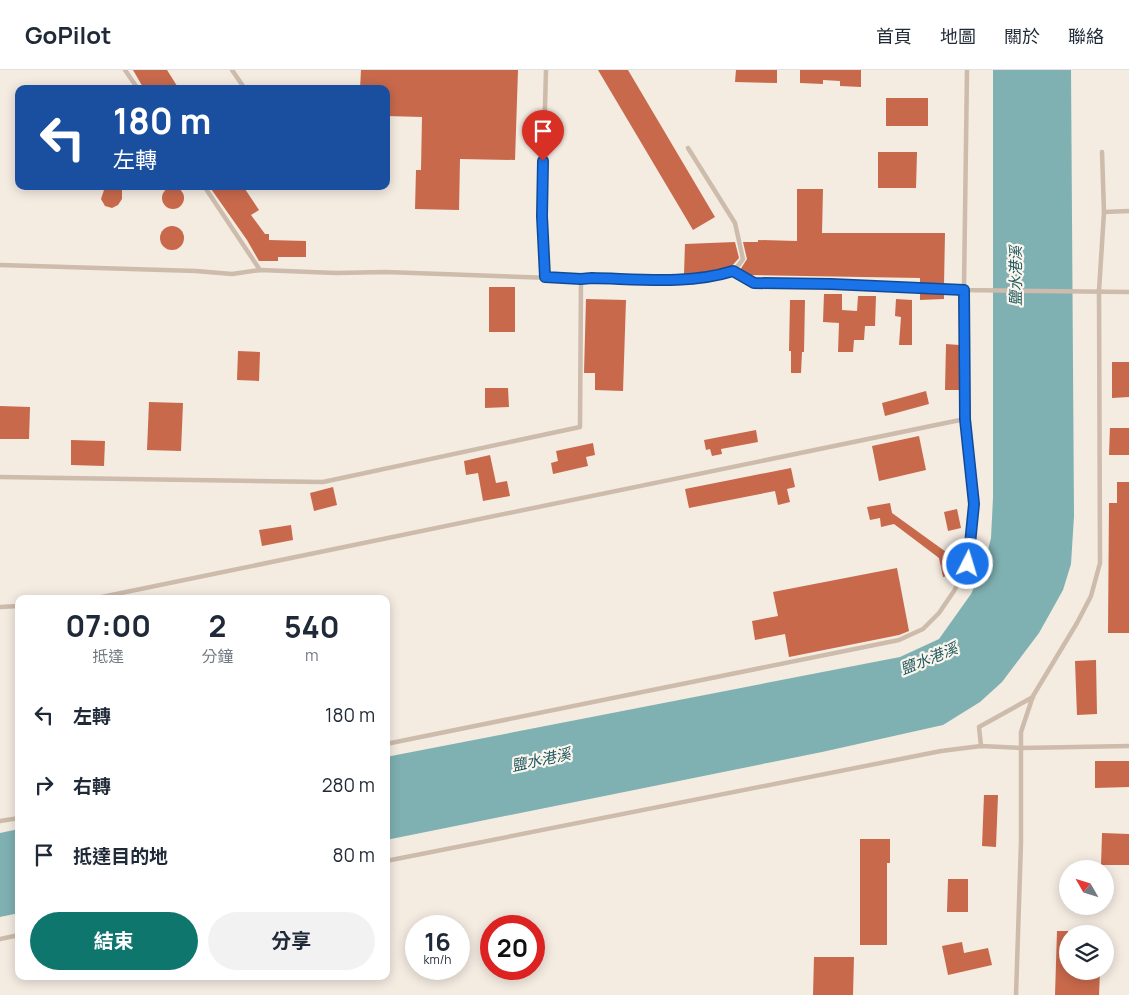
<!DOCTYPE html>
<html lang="zh-TW">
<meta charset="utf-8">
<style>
:root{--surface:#fff;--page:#f2f2f3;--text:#1f2937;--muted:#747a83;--line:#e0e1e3;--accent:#0f766e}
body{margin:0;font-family:Manrope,"Noto Sans TC",sans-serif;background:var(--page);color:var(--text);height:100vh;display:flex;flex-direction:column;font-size:19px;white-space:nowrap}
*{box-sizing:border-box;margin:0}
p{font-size:16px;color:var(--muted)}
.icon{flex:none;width:28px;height:28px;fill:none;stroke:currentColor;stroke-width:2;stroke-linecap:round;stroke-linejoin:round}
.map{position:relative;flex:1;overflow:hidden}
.side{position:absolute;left:15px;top:525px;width:375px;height:385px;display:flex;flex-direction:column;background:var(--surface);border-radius:10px;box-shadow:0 2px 12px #0003}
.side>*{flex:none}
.banner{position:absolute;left:15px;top:15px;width:375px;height:105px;border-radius:10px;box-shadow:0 2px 12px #0003;background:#1a4fa0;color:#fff;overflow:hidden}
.needle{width:32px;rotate:309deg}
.buttons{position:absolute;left:1059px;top:790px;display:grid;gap:10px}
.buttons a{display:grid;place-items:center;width:55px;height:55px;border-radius:50%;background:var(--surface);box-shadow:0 2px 12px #0003;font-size:25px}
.speed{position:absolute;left:405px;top:845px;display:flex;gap:10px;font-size:25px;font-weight:700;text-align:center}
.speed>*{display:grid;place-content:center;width:65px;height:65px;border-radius:50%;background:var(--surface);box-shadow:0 2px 12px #0003;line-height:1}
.speed small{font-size:12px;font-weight:400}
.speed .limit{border:8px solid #d22;background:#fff;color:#111}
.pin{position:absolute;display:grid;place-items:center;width:42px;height:42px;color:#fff;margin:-51px -21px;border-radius:50% 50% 50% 0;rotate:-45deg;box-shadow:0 0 5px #0007}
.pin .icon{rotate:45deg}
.me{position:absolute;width:55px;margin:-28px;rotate:5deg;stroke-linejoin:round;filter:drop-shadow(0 0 4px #0008)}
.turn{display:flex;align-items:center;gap:18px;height:105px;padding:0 15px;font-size:22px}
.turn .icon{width:65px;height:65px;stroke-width:2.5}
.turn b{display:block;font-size:35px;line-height:42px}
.eta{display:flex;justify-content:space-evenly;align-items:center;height:85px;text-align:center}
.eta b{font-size:30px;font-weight:700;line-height:35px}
.action{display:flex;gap:10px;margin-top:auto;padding:10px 15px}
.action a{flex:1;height:58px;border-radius:30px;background:var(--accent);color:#fff;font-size:20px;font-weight:700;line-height:58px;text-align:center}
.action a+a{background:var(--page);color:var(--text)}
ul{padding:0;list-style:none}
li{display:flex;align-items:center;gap:15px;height:70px;padding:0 15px}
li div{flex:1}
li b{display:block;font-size:19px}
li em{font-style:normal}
header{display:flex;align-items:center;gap:30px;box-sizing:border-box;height:70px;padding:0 25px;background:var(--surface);border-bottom:1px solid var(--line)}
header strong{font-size:24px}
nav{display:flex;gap:28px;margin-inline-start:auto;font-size:18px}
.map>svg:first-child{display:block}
</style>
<header>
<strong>GoPilot</strong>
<nav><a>首頁</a><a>地圖</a><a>關於</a><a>聯絡</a></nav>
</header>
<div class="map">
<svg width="1129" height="925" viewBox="0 0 1129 925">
<rect width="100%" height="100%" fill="#f4ebe1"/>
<g fill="#7fb0b2">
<path d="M993 0H1071L1074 446 1071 494 1063 520 1039 563 1002 612 980 632 943 655 822 682 386 770V687L900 587 939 569 971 524 984 496 991 468 993 428Z"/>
<path d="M19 759V843L0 847V763Z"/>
</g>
<g fill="#c8694b">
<path d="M133 0H167L179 19H144Z"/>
<path d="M361 0H518L515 90 460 89 459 140 415 139 416 100H421L422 47 386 46V19H360Z"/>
<path d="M598 0H628L715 147 693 160Z"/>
<path d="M736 0H777V13L735 12Z"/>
<path d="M800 0H861V17L840 16V11L823 10V14L800 13Z"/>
<rect x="886" y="28" width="42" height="28"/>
<path d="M878 82H917L916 118H878Z"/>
<path d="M122 116V129L118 135 112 138 105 136 101 129 104 120 110 117Z"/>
<path d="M209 116H243L259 140 251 145 265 164H269V170L306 171V187H278V191H259L247 170Z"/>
<circle cx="173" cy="128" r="11"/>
<path d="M797 119H823L822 163H945L944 215 920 214V208L748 205 740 200 747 189 743 172H758V170L797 171Z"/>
<circle cx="172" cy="168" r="12"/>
<path d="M735 172 739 188 731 197 706 204H684L685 174Z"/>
<rect x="489" y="217" width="26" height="45"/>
<path d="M920 222 944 223V229L920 230Z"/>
<path d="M824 224H842V240L857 241 858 226H876L875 256H865L864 270H854L853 282H838L839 253 823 252Z"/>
<path d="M586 229 626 230 623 321 595 320V303H584Z"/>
<path d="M896 229 912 230V275H899L901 247 895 246Z"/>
<path d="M790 230H805L804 282H802L801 303H791V281H789Z"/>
<path d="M946 274 959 275V320H945Z"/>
<path d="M238 281 260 282 259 311 237 310Z"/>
<path d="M1112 292H1129V327L1112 328Z"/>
<path d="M485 318H508L509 337 485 338Z"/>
<path d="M926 321 929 334 885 346 882 333Z"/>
<path d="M149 332 183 333 181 381 147 380Z"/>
<path d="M0 336 30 337 29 369H0Z"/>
<path d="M1110 358H1129V385H1109Z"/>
<path d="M756 360 758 372 721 379 722 384 712 386 710 379 706 380 704 370Z"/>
<path d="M919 366 926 400 879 411 872 376Z"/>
<path d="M71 370 105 371 104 396 71 395Z"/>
<path d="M593 373 595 385 586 387 588 396 553 404 551 393 558 391 556 381Z"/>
<path d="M490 385 496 413 507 411 510 426 483 431 478 403 466 405 464 391Z"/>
<path d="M791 398 795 417 787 419 790 432 778 435 775 421 689 438 685 419Z"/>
<path d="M1117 412H1129V563H1108L1109 433H1117Z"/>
<path d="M333 417 337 435 314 441 310 423Z"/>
<path d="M890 433 892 443 953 487 959 486 961 498 958 504 943 507 939 488 894 454 881 457 880 448 870 450 867 437Z"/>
<path d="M957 439 961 458 948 461 944 442Z"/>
<path d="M291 455 293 470 262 476 259 460Z"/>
<path d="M897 498 909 561 899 565 789 587 785 564 755 570 752 551 778 546 773 522Z"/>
<path d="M1096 590 1097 644 1077 645 1075 591Z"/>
<path d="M1095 691H1129V717L1095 718Z"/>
<path d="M984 725H998L996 777 982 776Z"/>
<path d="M1102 763 1129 764V795H1101Z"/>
<path d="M860 769H890V793H887V875H860Z"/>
<path d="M948 809H968V842H947Z"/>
<path d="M1057 861H1068V901H1100L1099 925H1055Z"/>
<path d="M962 872 964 883 988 878 992 895 948 905 942 876Z"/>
<path d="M814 887H854L853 925H813Z"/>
</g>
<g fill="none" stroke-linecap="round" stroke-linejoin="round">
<g stroke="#cdbbac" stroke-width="4.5">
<path d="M125 0 138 19"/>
<path d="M232 0 245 19"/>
<path d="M204 116 260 200"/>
<path d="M1104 142 1129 141"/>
<path d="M0 195 196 201 232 204 260 200 336 203 386 202 581 209 592 207C621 208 711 216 733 201 737 198 740 193 743 189L735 153 688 78"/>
<path d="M733 201 754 213 831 214 964 220 1129 222"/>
<path d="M545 207 542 146 546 0"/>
<path d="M0 407 323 412 580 357 581 209"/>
<path d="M92 529 965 349"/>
<path d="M0 537 19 536"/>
<path d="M386 674 899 570 923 559 939 543 954 521 968 494 974 434 965 349 963 290 967 0"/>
<path d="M981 676 979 657 1033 627"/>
<path d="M0 751 19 748"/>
<path d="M386 791 941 681 981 676 1021 678 1129 676"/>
<path d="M0 869 19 865"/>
<path d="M1016 925 1021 772V662L1033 626 1077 553 1091 526 1100 493 1099 221 1104 142 1102 82"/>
</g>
</g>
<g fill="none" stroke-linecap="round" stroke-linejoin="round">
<defs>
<path id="route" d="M543 91 542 146 545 207 581 209 592 208C638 209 688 215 733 201L754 213 831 214 964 220 965 349 974 434 968 494"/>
</defs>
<use href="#route" stroke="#114b97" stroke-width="12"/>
<use href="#route" stroke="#1a73e8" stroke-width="9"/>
</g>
<g text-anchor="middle" stroke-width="4.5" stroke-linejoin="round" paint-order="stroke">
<g font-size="15" font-style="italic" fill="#1f5a5e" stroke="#fbf5ee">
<text transform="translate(1016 206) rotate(-90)" y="5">鹽水港溪</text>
<text transform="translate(929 589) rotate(-22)" y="5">鹽水港溪</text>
<text transform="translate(541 690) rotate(-12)" y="5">鹽水港溪</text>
</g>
</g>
</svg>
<div class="buttons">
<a><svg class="needle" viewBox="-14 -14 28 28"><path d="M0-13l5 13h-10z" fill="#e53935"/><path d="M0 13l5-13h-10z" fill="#747a83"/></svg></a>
<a><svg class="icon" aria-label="layers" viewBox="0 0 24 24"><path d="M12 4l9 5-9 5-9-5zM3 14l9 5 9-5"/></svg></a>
</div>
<div class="speed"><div>16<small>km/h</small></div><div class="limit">20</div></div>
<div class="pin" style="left:543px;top:91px;background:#d93025"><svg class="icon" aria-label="arrive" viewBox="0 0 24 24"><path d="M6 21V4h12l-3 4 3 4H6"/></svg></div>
<svg class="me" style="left:968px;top:494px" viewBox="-20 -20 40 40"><circle r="17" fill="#1a73e8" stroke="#fff" stroke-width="3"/><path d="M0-11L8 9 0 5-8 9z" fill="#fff"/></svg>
<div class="banner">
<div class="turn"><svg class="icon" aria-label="left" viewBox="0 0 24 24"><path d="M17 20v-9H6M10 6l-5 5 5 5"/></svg><div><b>180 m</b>左轉</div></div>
</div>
<section class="side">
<div class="eta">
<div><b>07:00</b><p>抵達</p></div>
<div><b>2</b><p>分鐘</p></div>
<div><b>540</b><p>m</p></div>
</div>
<ul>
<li><svg class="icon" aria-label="left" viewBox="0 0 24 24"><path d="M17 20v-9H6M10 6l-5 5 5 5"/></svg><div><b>左轉</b></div><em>180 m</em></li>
<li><svg class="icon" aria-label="right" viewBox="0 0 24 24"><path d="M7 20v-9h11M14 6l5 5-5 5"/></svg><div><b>右轉</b></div><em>280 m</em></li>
<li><svg class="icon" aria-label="arrive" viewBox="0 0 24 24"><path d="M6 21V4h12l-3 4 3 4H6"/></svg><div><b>抵達目的地</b></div><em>80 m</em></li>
</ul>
<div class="action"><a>結束</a><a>分享</a></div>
</section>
</div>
